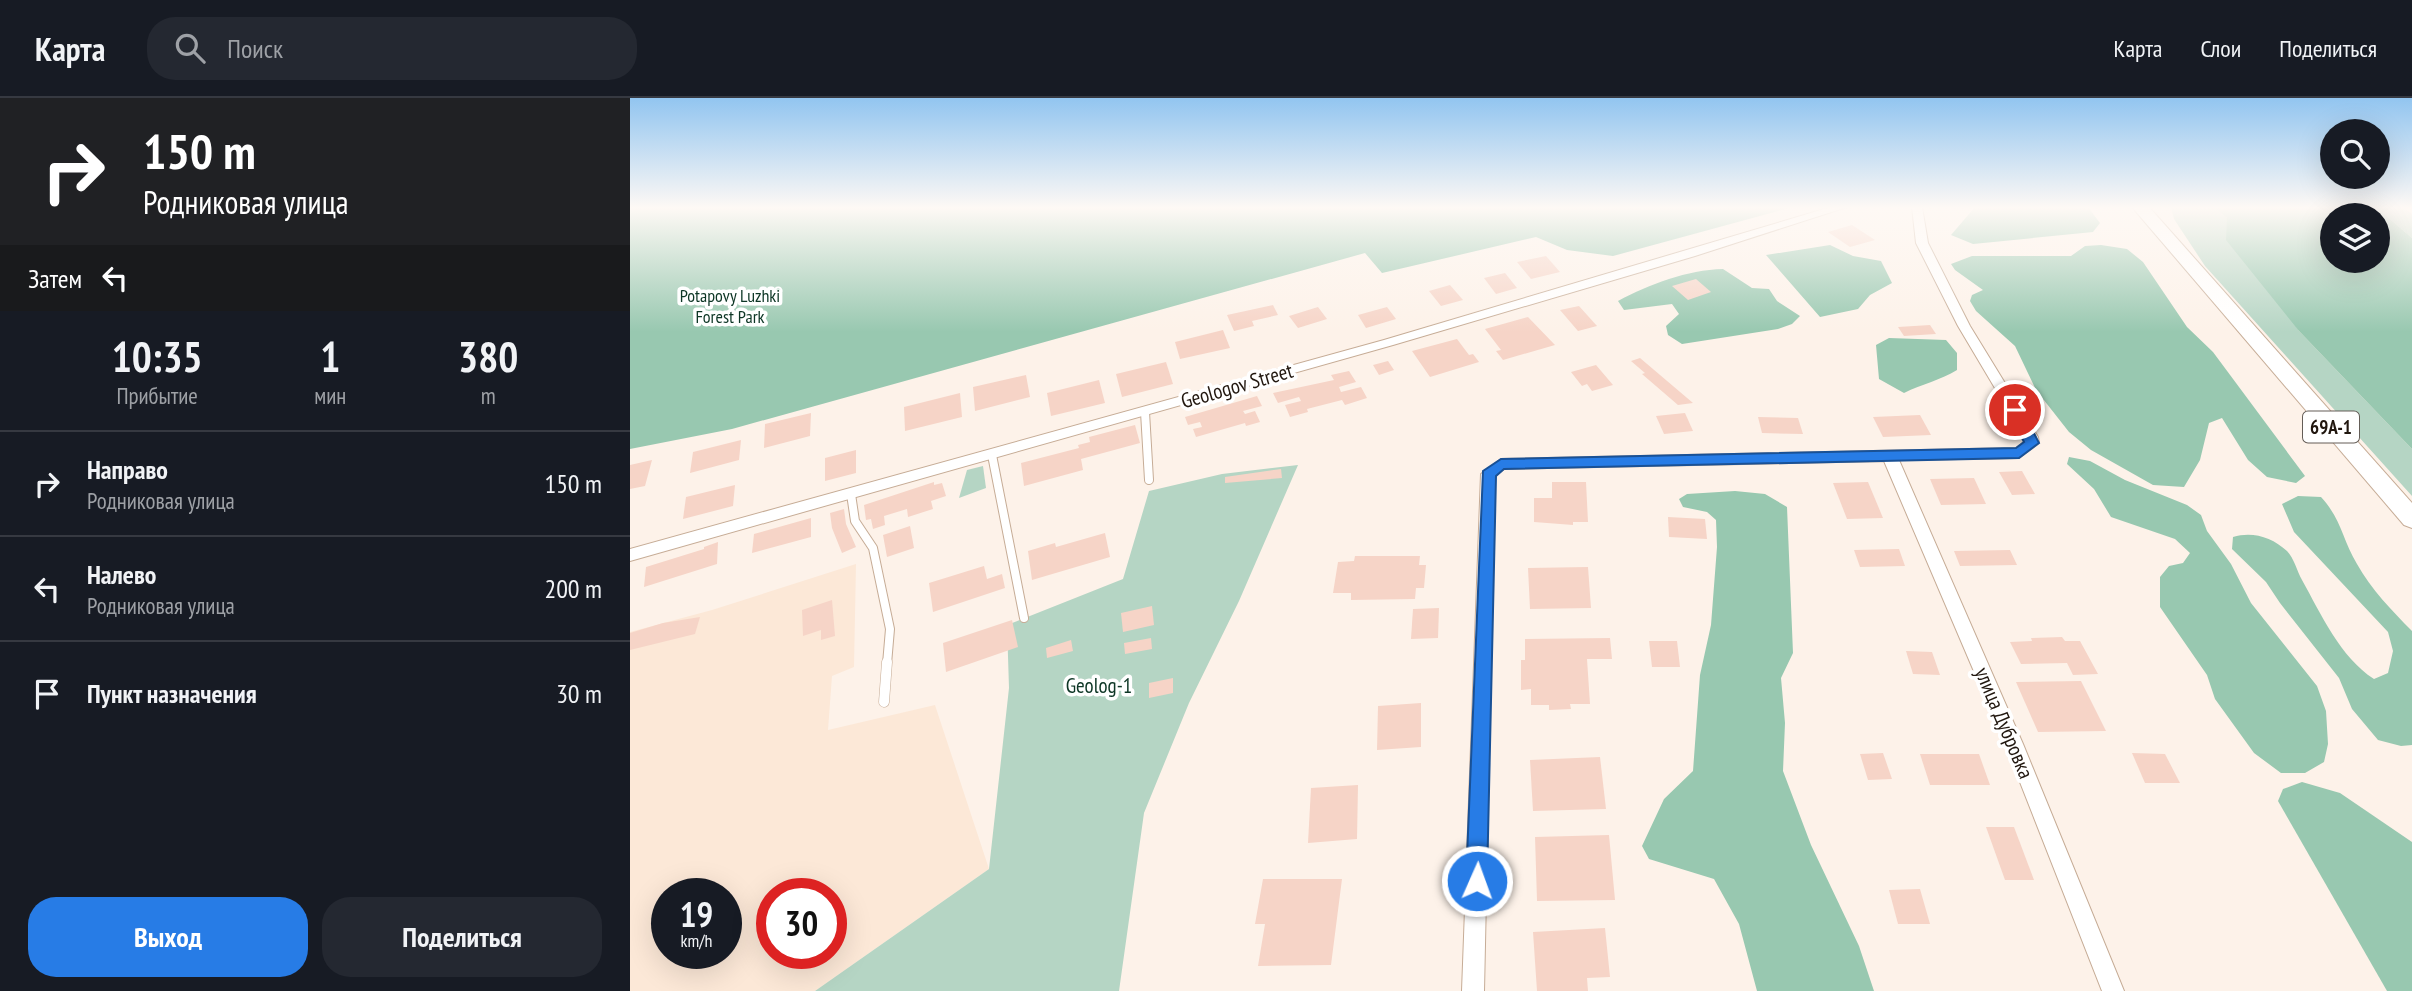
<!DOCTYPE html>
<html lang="ru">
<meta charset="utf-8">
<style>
:root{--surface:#171b24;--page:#242831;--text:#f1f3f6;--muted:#9ea1a6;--line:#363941;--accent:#277ce6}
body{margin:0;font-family:"PT Sans Narrow",sans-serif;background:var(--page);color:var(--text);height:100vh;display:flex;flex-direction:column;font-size:26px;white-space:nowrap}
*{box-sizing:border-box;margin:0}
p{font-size:23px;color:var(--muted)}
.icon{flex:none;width:38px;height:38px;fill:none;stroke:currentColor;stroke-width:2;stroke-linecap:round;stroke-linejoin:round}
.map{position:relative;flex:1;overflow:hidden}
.side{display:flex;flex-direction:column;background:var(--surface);width:630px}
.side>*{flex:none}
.hud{background:#202124;color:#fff;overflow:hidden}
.tools{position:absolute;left:1690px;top:21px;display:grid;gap:14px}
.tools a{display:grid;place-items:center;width:70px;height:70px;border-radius:50%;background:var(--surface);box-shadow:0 7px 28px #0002;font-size:35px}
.speed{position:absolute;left:21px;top:780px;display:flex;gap:14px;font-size:35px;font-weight:700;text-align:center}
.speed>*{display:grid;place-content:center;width:91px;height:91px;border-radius:50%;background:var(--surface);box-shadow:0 7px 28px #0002;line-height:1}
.speed small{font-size:18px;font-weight:400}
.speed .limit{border:10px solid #d22;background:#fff;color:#111}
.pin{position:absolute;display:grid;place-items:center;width:60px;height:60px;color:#fff;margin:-30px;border:4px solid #fff;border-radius:50%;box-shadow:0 2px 7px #0007}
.me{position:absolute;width:77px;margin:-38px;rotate:2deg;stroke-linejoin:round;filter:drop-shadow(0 0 5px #0008)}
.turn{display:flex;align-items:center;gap:24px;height:147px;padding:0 28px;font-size:32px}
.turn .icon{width:91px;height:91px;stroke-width:2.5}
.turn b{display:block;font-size:49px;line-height:60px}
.then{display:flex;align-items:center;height:66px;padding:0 28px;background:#0003;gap:14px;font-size:26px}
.eta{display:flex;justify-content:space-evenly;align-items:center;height:119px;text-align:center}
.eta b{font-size:42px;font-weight:600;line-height:49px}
.cta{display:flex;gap:14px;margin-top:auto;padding:14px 28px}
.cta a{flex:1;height:80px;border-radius:28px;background:var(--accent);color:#fff;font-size:28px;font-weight:600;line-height:80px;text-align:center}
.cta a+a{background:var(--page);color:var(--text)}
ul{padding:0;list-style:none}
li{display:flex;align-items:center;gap:21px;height:105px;padding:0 28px;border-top:2px solid var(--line)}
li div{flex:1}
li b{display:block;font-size:26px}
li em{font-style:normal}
header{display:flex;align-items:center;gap:42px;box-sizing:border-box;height:98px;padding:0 35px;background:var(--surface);border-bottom:2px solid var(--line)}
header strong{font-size:33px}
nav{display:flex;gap:38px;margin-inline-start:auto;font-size:24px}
.search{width:490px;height:63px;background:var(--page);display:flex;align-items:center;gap:18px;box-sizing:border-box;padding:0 24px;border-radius:28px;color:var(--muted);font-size:26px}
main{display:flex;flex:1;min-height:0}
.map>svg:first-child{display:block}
</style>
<header>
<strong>Карта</strong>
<div class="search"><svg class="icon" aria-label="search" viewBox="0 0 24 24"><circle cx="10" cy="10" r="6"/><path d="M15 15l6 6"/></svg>Поиск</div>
<nav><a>Карта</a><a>Слои</a><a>Поделиться</a></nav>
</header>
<main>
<section class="side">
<div class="hud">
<div class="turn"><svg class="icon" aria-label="right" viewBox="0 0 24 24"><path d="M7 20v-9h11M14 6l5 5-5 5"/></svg><div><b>150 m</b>Родниковая улица</div></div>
<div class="then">Затем<svg class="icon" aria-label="left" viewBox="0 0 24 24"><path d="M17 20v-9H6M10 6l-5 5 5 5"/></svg></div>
</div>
<div class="eta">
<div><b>10:35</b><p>Прибытие</p></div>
<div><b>1</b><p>мин</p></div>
<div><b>380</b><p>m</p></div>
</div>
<ul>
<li><svg class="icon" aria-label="right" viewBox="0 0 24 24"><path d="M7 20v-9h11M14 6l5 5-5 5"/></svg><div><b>Направо</b><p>Родниковая улица</p></div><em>150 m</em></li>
<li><svg class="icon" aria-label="left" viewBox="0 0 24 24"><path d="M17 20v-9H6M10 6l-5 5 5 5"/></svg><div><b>Налево</b><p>Родниковая улица</p></div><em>200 m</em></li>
<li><svg class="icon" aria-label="arrive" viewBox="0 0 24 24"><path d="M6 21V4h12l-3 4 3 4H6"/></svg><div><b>Пункт назначения</b></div><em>30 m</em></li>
</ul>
<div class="cta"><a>Выход</a><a>Поделиться</a></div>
</section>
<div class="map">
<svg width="1782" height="893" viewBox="0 0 1782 893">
<rect width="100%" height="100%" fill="#fdf2e9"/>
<path fill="#fce8d7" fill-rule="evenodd" d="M226 466 224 569 202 578 198 632 305 607 359 771 185 893H0V534L82 512ZM37 796H96V856H37ZM142 796H201V856H142Z"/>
<g fill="#b5d5c4">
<path d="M1541 109 1586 111 1597 120 1669 233 1782 351V398L1575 168 1544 121Z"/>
<path d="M1746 109H1773L1782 116V140Z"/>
<path d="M668 367 609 503 559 605 514 715 489 893H185L359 771 379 590 377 527 493 481 519 393 592 376Z"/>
<path d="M353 368 356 390 329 400 337 372Z"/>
</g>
<g fill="#98c8b0" fill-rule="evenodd">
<path d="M0 109H1163L983 158 937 152 906 139 752 175 735 155 102 331 0 351Z"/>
<path d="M1345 109H1458L1470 125 1463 134 1343 146 1321 137Z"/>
<path d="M1570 109H1746L1782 140V351L1669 233 1596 142 1597 120 1586 111ZM1703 117H1748V163H1703Z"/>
<path d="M1200 147 1223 158 1251 163 1262 185 1240 197 1228 211 1190 219 1136 157Z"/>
<path d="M1471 147 1497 151 1513 164 1557 229 1583 254 1675 378 1666 385 1637 379 1618 362 1592 320 1579 325 1570 362 1554 389 1523 387 1461 352 1439 334 1406 292 1385 248 1346 213 1340 203 1342 197 1353 192 1325 172 1321 166 1342 158H1441L1455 148Z"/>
<path d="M1093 171 1122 190 1139 191 1147 203 1170 218 1162 226 1148 231 1052 246 1038 237 1036 228 1049 216 1042 206 994 212 988 203C1020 186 1057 172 1093 171Z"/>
<path d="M1259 240 1316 242 1327 255V272C1311 282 1292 286 1274 295L1249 281 1246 247Z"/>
<path d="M1439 359 1460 363 1495 382 1557 407 1571 417 1577 433 1601 466 1621 505 1687 588 1696 613 1698 646 1694 664 1675 675H1651L1624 655 1585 601 1577 577 1530 509V479L1539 468 1553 465 1560 455 1545 441 1481 419 1464 391 1437 366Z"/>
<path d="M1105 393 1135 396 1157 409 1163 555 1151 580 1155 625 1153 673 1181 747 1229 848 1244 893H1127L1109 826 1084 781 1019 761 1012 748 1034 701 1063 673 1070 577 1081 527 1087 449 1086 422 1077 414 1053 409 1049 401 1057 396Z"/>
<path d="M1668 398 1691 399C1712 422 1712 441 1727 466 1741 491 1762 513 1782 533V647L1771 648 1748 642 1722 611 1709 580 1650 505 1636 484 1602 451 1603 439C1622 433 1642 439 1657 453 1664 460 1667 473 1672 482 1691 516 1710 559 1744 581L1758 575 1763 553 1758 534 1664 434 1652 406Z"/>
<path d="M1672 684 1710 695 1782 744V893H1757L1648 703 1653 691Z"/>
</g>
<g fill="#f6d4c7">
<path d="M1222 127 1245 142 1220 149 1198 134Z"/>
<path d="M916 158 930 174 901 181 887 164Z"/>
<path d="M875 175 887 190 866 196 854 180Z"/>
<path d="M1066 181 1081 194 1058 202 1042 188Z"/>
<path d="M820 187 833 202 811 208 799 193Z"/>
<path d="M643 207 648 217 622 223 624 228 604 233 597 217Z"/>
<path d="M949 208 967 228 948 233 930 212Z"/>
<path d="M688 209 697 221 668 230 659 218Z"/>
<path d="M757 209 766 221 736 230 728 217Z"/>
<path d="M898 219 925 247 873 262 866 253 871 252 855 231Z"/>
<path d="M1300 227 1306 236 1274 238 1268 229Z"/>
<path d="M593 232 600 250 550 261 545 244Z"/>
<path d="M827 241 839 257 843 256 849 264 800 279 782 253Z"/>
<path d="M1010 260 1063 305 1048 307 1012 276 1015 275 1001 263Z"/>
<path d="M758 263 764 272 749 277 743 267Z"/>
<path d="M536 264 543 286 492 299 486 276Z"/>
<path d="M966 267 983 287 962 293 957 286 952 288 941 274Z"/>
<path d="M719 273 726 284 709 289 711 294 731 289 737 300 715 307 712 302 677 311 678 314 660 319 655 307 671 303 669 299 648 305 643 295 704 282 701 277Z"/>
<path d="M396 277 400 299 345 313 343 289Z"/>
<path d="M469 282 475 305 421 318 417 295Z"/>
<path d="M330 295 332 319 275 333 274 309Z"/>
<path d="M627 298 632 308 613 313 615 316 625 313 630 324 616 328 615 325 566 339 563 331 572 329 570 324 558 327 555 319Z"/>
<path d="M181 315 180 338 134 350 135 326Z"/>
<path d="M1055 315 1063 333 1034 336 1026 318Z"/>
<path d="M1290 317 1301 337 1253 339 1243 319Z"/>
<path d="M1128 319 1168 320 1173 336 1132 335Z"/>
<path d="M505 327 510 345 451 361 453 372 394 388 391 365 449 350 448 347 460 344 459 339Z"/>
<path d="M111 342 109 362 60 375 63 354Z"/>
<path d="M226 352V375L195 383V360Z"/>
<path d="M22 362 15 388 0 391V367Z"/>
<path d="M651 371 652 380 595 385V379Z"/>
<path d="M1392 373 1405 396 1382 397 1369 374Z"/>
<path d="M1344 380 1356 406 1311 407 1300 381Z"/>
<path d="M304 384V387L312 385 316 398 301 403 303 411 278 419 277 411 254 418 255 427 243 431 241 421 236 422 234 407Z"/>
<path d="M922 384H956L958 424H943V427L904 424V400H922Z"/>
<path d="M1238 384 1253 420 1217 421 1203 385Z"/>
<path d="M105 387 103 408 53 421 56 399Z"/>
<path d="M214 411 216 426 226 449 212 455 202 430 200 415Z"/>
<path d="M1038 419 1075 421 1077 441 1039 439Z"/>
<path d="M181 420V439L122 455 124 436Z"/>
<path d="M280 428 284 450 257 459 253 437Z"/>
<path d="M475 435 480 459 402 482 398 453 425 445 426 449Z"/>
<path d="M88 444 87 466 14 489 16 469 74 451V449Z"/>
<path d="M1269 451 1275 468 1230 469 1224 452Z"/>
<path d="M1380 452 1387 467 1330 468 1324 453Z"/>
<path d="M725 458H790L789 467H796L794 490H786L785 501 721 502V495H703L708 464 724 463Z"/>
<path d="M354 468 357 481 372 476 375 490 303 514 299 485Z"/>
<path d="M958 469 961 510 900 511 898 470Z"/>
<path d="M202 502 205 538 191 542V532L173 538 172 512Z"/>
<path d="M522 508 524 527 493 534 491 515Z"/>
<path d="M809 510 808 540 781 541 783 511Z"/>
<path d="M70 519 65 536 0 552V535L33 525Z"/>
<path d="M382 522 388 549 316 574 313 545Z"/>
<path d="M1432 539 1435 543H1450L1468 576 1443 577 1437 565 1391 566 1380 544 1402 543 1401 540Z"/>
<path d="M521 540 522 551 495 556 494 545Z"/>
<path d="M980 540 982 561H957L960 606H940L941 611 919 612V607H901V591L891 592V562H895V541Z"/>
<path d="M441 542 443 553 417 560 416 550Z"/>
<path d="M1019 543H1047L1050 569H1022Z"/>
<path d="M1276 553 1302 554 1310 577 1283 576Z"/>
<path d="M543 580V595L519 600V585Z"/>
<path d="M1451 583 1476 633 1408 634 1386 584Z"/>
<path d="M791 605V649L747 652 748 608Z"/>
<path d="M1253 655 1262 681 1238 682 1230 656Z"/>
<path d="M1502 655 1535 656 1550 685H1515Z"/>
<path d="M1290 656H1349L1360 687H1300Z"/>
<path d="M970 659 976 711 903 713 900 662Z"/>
<path d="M728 687 727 741 678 745 681 690Z"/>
<path d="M1356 729H1384L1404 782H1375Z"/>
<path d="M979 737 985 802 907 803 905 739Z"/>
<path d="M633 781H712L701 867 628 868 635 826H625Z"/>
<path d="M1290 791 1300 826H1268L1259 792Z"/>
<path d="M975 830 980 879 957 880 958 893H907L903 834Z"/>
</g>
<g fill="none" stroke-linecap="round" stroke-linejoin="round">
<defs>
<g id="service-far1">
<path d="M515 314 519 382"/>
<path d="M362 357 394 520"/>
<path d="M221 396 225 423 243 450 260 531 257 566"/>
</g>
<path id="service" d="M254 604 257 564"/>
<g id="minor">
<path d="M1201 109H1217L1065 158 763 247 0 463V451L754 242Z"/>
<path d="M1282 109H1292L1298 145 1340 228 1408 339 1409 345 1389 360 1269 362 1393 646 1494 893H1472L1375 646 1254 363 874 371 865 378 854 893H832L851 376 871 361 1386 350 1395 343 1394 339 1328 228 1286 145Z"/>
</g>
<path id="primary" d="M1502 109H1519L1782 405V430L1774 427Z"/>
</defs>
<use href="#service-far1" stroke="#c6ac96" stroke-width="10"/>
<use href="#service" stroke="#c6ac96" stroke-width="11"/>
<use href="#minor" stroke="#c6ac96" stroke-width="2"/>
<use href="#primary" stroke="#c6ac96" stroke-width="2"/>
<use href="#service-far1" stroke="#fff" stroke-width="8"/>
<use href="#service" stroke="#fff" stroke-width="10"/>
<use href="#minor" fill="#fff" fill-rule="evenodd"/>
<use href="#primary" fill="#fff" fill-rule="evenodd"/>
</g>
<linearGradient id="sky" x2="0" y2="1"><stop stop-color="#92c5f0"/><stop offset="0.47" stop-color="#fef9f5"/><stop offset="1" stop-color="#fef9f5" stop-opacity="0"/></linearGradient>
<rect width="1782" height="234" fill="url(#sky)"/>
<path fill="#277ce6" stroke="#195196" stroke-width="2" d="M1385 307 1392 312 1409 345 1389 360 874 371 866 378 857 783 854 790 847 793 839 790 836 783 853 373 871 361 1386 350 1394 344 1378 312Z"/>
<g text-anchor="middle" stroke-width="7" stroke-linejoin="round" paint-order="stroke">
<g font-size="18" fill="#0d3625" stroke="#fff">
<text x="100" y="204">Potapovy Luzhki<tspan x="100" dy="21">Forest Park</tspan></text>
</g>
<rect fill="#fff" stroke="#645d57" stroke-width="2" x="1673" y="313.5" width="56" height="31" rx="5"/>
<g font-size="19" font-weight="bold" fill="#21170f">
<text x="1701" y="336">69А-1</text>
</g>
<g font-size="21" fill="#21170f" stroke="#fff">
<text transform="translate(607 288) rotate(-16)" y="7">Geologov Street</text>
<text transform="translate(1374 625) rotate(67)" y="7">улица Дубровка</text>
</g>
<g font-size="21" fill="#0d3625" stroke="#fff">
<text x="469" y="595">Geolog-1</text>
</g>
</g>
</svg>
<div class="tools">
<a><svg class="icon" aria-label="search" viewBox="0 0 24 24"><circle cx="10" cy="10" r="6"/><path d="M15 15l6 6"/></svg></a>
<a><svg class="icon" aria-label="layers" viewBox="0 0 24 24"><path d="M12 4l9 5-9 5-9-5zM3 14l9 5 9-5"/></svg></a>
</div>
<div class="speed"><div>19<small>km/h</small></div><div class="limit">30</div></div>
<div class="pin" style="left:1385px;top:312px;background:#d93025"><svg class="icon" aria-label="arrive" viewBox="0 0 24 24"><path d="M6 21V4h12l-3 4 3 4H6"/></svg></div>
<svg class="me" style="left:847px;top:783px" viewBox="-20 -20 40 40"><circle r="17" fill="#277ce6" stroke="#fff" stroke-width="3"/><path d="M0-11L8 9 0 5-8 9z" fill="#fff"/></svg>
</div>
</main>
